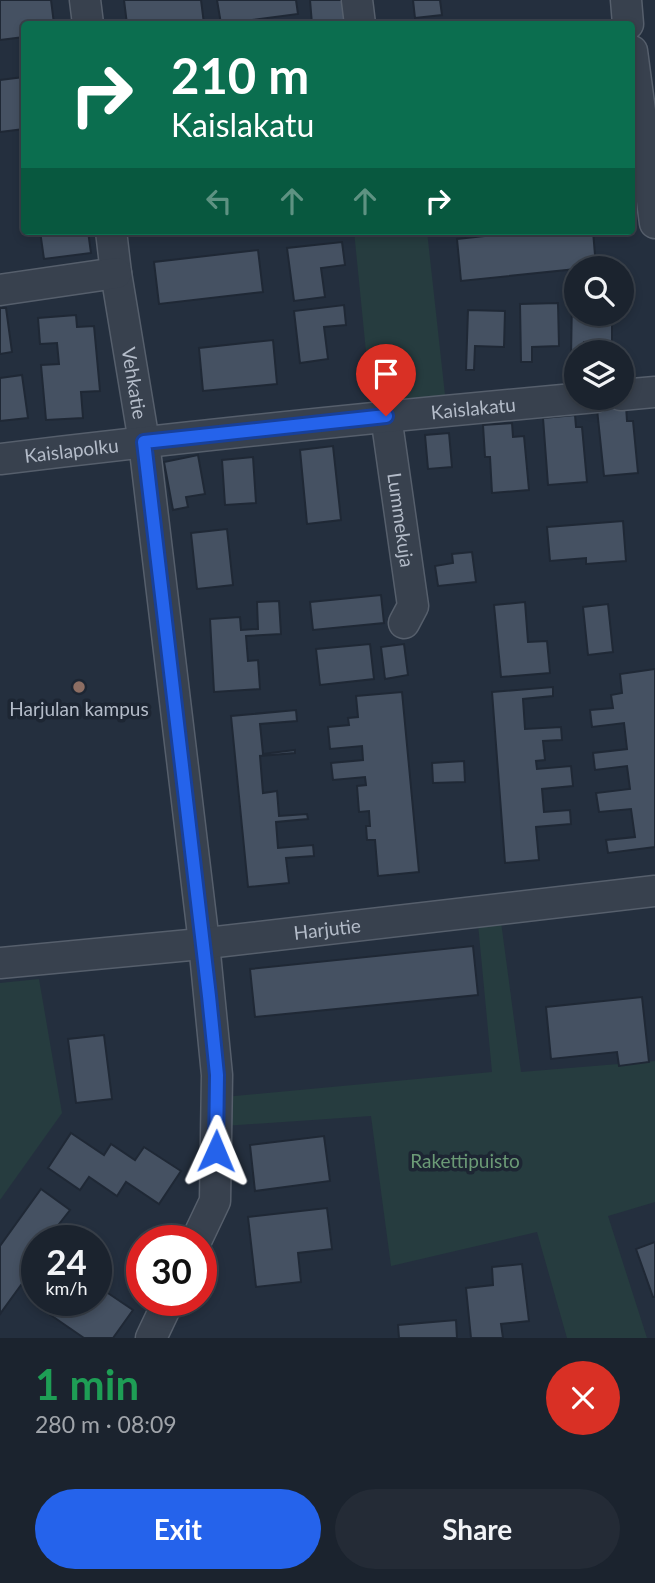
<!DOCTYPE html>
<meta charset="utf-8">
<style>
:root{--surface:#1b232e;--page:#242b36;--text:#f1f3f6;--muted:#a0a4aa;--line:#39404a;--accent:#2563eb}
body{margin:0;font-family:Lato,sans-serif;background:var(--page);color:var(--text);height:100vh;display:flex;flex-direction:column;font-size:26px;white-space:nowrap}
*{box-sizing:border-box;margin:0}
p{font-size:23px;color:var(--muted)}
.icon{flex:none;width:38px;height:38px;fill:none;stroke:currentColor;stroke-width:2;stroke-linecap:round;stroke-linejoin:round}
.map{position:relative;height:1338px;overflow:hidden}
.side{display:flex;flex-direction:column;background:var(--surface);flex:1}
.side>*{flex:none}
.top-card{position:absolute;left:21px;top:21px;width:614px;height:214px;border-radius:7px;box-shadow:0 4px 10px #0003,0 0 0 2px var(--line);background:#0b6e4f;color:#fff;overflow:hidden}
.fabs{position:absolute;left:564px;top:256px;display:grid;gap:14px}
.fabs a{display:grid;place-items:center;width:70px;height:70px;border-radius:50%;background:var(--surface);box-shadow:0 4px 10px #0003,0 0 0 2px var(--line);font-size:35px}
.speed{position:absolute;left:21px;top:1225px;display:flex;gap:14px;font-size:35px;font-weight:700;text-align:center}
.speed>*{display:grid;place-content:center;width:91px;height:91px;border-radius:50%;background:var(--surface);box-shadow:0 4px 10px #0003,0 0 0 2px var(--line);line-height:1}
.speed small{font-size:18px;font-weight:400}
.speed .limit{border:10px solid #d22;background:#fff;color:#111}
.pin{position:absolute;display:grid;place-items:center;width:60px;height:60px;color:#fff;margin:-72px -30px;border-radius:50% 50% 50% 0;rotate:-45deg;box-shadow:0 0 7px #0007}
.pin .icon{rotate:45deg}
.me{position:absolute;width:77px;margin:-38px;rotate:1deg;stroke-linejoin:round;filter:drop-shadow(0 0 5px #0008)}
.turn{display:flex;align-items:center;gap:24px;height:147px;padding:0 35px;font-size:32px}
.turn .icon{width:91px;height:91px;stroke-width:2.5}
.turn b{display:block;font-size:49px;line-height:60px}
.lanes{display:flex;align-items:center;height:66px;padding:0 35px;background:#0003;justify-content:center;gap:35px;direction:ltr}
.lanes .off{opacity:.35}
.round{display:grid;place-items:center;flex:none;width:74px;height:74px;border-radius:37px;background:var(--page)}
.overview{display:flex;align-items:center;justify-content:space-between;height:119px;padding:0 35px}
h1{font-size:42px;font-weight:700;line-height:52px;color:#1e9e55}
.action{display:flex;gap:14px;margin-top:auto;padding:14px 35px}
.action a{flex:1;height:80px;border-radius:42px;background:var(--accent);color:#fff;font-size:28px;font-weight:700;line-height:80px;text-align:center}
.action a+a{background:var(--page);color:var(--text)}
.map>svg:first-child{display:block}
</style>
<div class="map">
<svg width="655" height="1338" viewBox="0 0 655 1338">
<rect width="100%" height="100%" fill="#242f3e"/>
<g fill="#263c3f">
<path d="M354 231H427L446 404 372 412Z"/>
<path d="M501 922 521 1072 655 1061V1202L608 1216 647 1338H567L537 1232 391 1266 371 1116 223 1126 224 1097 492 1072 478 924Z"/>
<path d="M39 979 62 1113 0 1200V983Z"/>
</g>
<g fill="#455162" stroke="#1f2835" stroke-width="2">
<path d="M0 0H51L54 24H24V37L0 40Z"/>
<path d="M124 0H201L204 24H127Z"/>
<path d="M217 0H296L298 14 221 24Z"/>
<path d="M310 0H345L348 24H312Z"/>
<path d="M413 0H440L442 15 415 18Z"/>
<path d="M24 77V129L0 132V80Z"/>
<path d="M40 231H88L91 253 44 259Z"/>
<path d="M531 231H593L596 267 576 268V269L461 281 457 239Z"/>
<path d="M342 242 345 265 321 268 325 297 294 301 287 248Z"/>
<path d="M258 250 263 292 159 304 154 262Z"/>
<path d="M572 298H576V313H612V342H584V352H576V358H571Z"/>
<path d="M558 303 559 346 532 347V362H521L520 304Z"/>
<path d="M344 305 346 325 324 327 328 359 300 363 294 311Z"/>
<path d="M0 308H6L12 352 0 354Z"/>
<path d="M468 310 505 311 504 347 475 346 474 370H466Z"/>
<path d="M76 315 77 327 94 326 100 391 81 392 83 418 46 420 41 365 59 364 57 343 40 344 38 318Z"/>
<path d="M273 340 277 384 203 391 199 348Z"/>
<path d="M22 375 28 418 0 421V378Z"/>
<path d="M626 406 627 421H633L638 473 604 476 597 409Z"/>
<path d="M575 415 576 427H582L587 482 548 485 543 418Z"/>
<path d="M512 423 513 437 524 436 529 490 492 493 490 457H485L483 425Z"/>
<path d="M449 433 452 467 428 469 425 435Z"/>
<path d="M333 446 341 520 307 524 300 450Z"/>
<path d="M198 455 205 494 186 497 188 507 173 510 164 462Z"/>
<path d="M253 457 256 503 225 505 222 460Z"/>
<path d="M623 521 626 561 586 564V558L550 561 547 527Z"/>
<path d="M227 529 233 585 197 589 191 533Z"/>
<path d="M472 552 476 582 438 586 435 566 453 563 452 554Z"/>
<path d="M381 595 384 623 313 630 310 602Z"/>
<path d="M279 601 281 634 246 636 248 661 258 660 260 689 214 692 210 619 240 617 241 630 258 629 257 602Z"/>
<path d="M525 602 528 642 547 641 550 673 501 677 494 605Z"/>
<path d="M608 604 613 652 588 655 583 607Z"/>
<path d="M370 644 374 679 320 685 316 649Z"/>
<path d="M404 644 408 675 385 679 381 647Z"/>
<path d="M655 669V847L608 853 606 840 635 837 631 809 599 812 596 793 630 789 627 766 595 770 593 753 627 749 624 723 592 727 590 710 613 708 611 695 622 693 620 674Z"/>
<path d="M553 687V696L523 699 525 729 561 727 562 740 543 741 545 760 536 761 537 769 571 766 573 786 542 789 544 812 570 810 571 824 536 827 539 860 505 863 492 692Z"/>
<path d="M402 692 419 872 378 876 375 840H367L366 826H370L369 811 359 812 357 786 366 785 365 777 333 780 331 763 363 760 362 746 330 749 328 727 349 725 348 718 358 717 356 696Z"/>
<path d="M296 710 297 721 260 724 263 754 295 750V753L260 756 263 793 277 791 279 816 307 814 308 819 276 822 278 848 313 845 314 856 286 858 289 883 248 887 231 716Z"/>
<path d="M464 761 465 782 433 783 432 763Z"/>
<path d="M473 946 478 995 255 1017 250 969Z"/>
<path d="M642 997 649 1062 619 1066 617 1052 551 1059 546 1007Z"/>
<path d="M104 1035 112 1099 76 1103 68 1039Z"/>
<path d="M71 1133 104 1155 111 1144 135 1160 144 1147 181 1171 159 1204 126 1182 117 1196 89 1177 80 1190 48 1168Z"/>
<path d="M324 1136 330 1181 255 1191 250 1145Z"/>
<path d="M41 1189 70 1210 56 1228 67 1236 63 1241H37V1256L29 1267 37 1273V1282L30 1291 21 1285 0 1314V1246Z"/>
<path d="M327 1208 332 1249 298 1253 301 1282 256 1287 248 1217Z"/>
<path d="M655 1242V1297H653L636 1249Z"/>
<path d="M522 1264 529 1321 501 1324 503 1338H471L466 1288 493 1285 492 1267Z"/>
<path d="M96 1285 133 1310 113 1338H84L39 1307 43 1300H96Z"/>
<path d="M456 1320 457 1338H399L398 1325Z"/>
</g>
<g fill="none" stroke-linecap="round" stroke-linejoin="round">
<defs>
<g id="minor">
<path d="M85 0 88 24"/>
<path d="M357 0 360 24"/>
<path d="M626 0 628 24"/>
<path d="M632 51 655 223"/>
<path id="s1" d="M111 231 116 273 144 442 204 943 217 1075 215 1201 196 1241"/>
<path d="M0 290 116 273"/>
<path d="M621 395 655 392"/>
<path id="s2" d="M386 416 413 606 404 623"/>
<path id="s3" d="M0 459C198 435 397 415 596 397"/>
<path id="s4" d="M0 963 190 945 655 891"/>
<path d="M151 1338 169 1300"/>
</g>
</defs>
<use href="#minor" stroke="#565f6c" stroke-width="33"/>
<use href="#minor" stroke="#38414e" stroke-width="30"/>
</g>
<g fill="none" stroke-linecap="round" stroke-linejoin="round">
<defs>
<path id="route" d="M216 1151 217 1075 209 996 144 442 386 416"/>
</defs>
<use href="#route" stroke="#184099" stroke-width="18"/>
<use href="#route" stroke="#2563eb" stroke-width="12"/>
</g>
<circle fill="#8d6e63" stroke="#1d2633" stroke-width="2.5" cx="79" cy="687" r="7"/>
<g text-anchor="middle" stroke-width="7" stroke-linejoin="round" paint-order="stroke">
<g font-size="19" fill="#b4bcc9" stroke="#1d2633">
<text dy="7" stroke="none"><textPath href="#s1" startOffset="154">Vehkatie</textPath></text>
<text dy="7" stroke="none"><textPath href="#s3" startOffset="476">Kaislakatu</textPath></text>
<text dy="7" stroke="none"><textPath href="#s3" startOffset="72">Kaislapolku</textPath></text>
<text dy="7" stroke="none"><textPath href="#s2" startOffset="105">Lummekuja</textPath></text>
<text dy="7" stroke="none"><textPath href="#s4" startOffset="329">Harjutie</textPath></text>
</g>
<g font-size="19" fill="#b4bcc9" stroke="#1d2633">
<text x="79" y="716">Harjulan kampus</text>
</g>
<g font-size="19" fill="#6b9a76" stroke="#1d2633">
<text x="465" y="1168">Rakettipuisto</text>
</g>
</g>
</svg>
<div class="fabs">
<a><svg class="icon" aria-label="search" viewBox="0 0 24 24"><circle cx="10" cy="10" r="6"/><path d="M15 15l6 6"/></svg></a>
<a><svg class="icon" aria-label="layers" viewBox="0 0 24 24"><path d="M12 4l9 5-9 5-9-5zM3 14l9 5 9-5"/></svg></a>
</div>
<div class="speed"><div>24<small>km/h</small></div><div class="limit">30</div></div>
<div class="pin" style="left:386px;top:416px;background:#d93025"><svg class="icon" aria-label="arrive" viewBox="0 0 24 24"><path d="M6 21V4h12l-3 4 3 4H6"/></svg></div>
<svg class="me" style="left:216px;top:1151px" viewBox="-20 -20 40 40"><path d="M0-17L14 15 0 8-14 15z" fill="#2563eb" stroke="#fff" stroke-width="4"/></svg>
<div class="top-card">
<div class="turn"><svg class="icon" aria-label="right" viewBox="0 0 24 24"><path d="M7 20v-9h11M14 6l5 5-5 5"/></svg><div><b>210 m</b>Kaislakatu</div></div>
<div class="lanes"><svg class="icon off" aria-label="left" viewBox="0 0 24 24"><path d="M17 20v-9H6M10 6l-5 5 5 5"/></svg><svg class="icon off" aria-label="ahead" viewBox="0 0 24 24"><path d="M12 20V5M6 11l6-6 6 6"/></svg><svg class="icon off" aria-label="ahead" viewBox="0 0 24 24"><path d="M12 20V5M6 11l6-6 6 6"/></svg><svg class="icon" aria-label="right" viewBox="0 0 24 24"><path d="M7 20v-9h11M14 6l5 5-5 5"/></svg></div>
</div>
</div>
<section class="side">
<div class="overview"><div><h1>1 min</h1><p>280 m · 08:09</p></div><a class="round" style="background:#d93025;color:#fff"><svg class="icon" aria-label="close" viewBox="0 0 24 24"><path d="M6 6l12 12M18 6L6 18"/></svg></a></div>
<div class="action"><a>Exit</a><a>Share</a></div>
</section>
